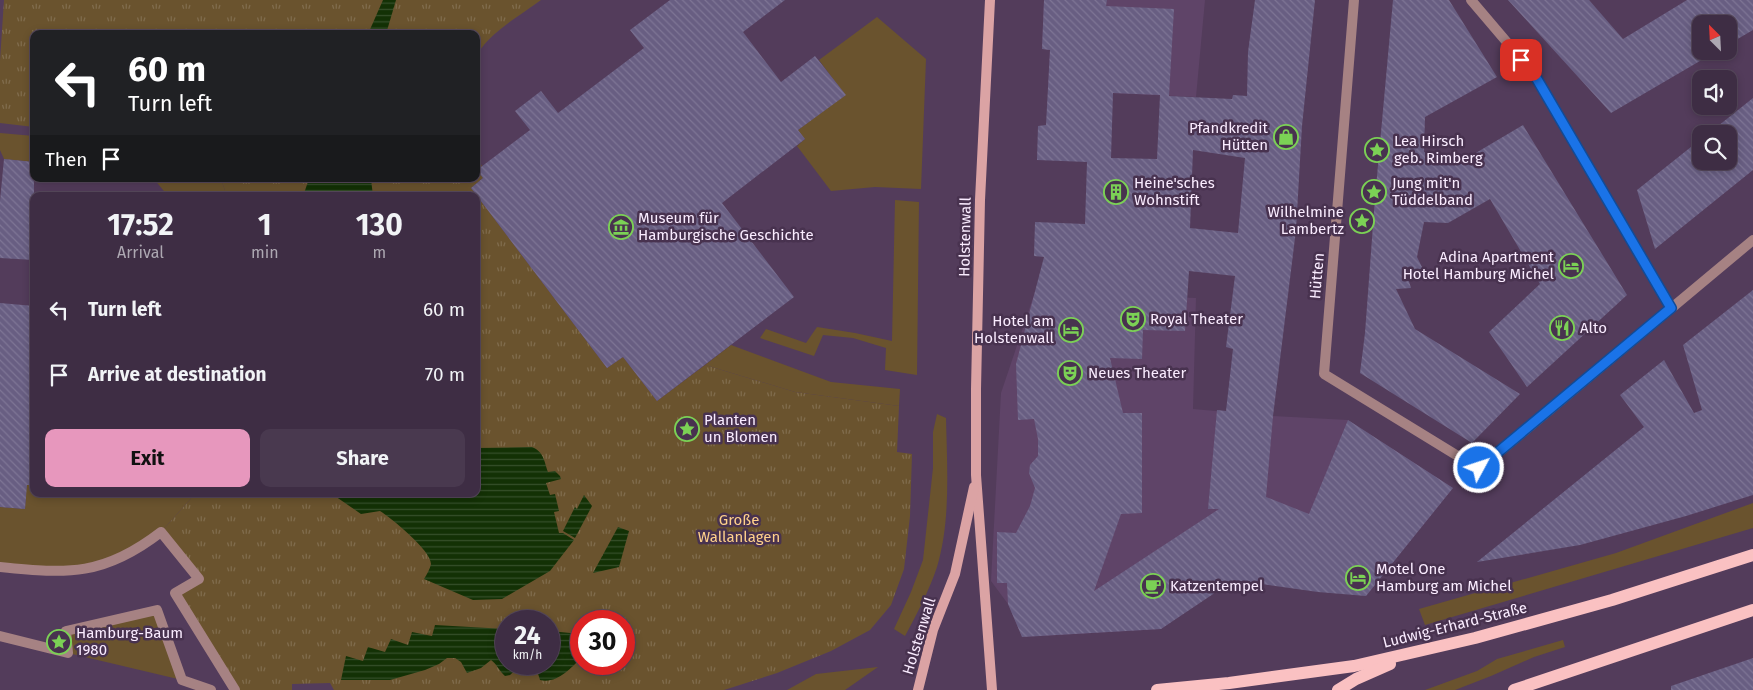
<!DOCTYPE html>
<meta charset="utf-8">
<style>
:root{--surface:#3e2d44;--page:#49394f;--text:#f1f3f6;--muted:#ada8b2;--line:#57495d;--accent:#e797bd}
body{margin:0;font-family:"Fira Sans",sans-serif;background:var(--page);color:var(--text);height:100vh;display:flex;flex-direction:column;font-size:19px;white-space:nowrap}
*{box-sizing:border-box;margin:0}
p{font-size:16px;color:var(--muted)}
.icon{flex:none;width:28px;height:28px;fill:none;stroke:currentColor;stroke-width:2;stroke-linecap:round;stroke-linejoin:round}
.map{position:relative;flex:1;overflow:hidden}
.panel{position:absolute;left:30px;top:192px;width:450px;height:305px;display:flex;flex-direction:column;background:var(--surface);border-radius:10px;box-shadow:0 2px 8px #0003,0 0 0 1px var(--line)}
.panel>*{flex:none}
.banner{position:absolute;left:30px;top:30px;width:450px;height:152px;border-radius:10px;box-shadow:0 2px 8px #0003,0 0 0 1px var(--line);background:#202124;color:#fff;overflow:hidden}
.needle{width:32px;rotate:336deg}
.fabs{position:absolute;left:1692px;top:15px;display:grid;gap:10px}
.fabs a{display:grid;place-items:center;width:45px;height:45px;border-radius:10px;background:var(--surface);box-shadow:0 2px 8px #0003,0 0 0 1px var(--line);font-size:25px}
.speed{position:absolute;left:495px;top:610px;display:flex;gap:10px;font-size:25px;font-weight:700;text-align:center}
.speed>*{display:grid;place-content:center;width:65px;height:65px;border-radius:50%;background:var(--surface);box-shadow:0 2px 8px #0003,0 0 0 1px var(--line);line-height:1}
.speed small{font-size:12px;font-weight:400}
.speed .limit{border:8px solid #d22;background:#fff;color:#111}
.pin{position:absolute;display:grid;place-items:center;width:42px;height:42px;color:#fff;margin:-21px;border-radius:10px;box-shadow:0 2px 8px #0006}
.me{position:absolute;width:55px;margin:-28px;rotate:50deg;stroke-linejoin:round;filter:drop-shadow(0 0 4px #0008)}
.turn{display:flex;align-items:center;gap:18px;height:105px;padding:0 15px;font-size:22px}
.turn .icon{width:65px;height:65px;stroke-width:2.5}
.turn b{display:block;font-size:35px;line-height:42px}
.then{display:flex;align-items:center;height:48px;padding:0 15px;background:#0003;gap:10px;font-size:19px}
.eta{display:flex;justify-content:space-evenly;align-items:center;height:85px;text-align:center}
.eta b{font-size:30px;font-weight:700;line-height:35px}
.primary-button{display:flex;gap:10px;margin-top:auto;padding:10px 15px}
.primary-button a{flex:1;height:58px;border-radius:10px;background:var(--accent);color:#111;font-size:20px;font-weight:700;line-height:58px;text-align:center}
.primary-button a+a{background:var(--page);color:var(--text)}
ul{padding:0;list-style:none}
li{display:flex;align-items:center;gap:15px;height:65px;padding:0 15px}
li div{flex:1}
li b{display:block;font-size:19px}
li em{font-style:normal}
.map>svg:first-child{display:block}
</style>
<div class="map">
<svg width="1753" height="690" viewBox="0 0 1753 690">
<defs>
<pattern id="park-tufts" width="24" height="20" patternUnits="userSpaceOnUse" patternTransform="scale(1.25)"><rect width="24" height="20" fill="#6a532e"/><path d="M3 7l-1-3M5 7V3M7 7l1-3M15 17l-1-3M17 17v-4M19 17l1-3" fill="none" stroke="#806c4d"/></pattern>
<pattern id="water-rules" width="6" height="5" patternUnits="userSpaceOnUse" patternTransform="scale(1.25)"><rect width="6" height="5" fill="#133105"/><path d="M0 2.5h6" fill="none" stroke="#364f2a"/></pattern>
<pattern id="building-back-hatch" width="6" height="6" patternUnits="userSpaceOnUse" patternTransform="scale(1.25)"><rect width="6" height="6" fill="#685e82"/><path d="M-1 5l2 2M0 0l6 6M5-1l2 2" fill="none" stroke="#7e7595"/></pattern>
</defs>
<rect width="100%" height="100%" fill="#533c5b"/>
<g fill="#5f4468">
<path d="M1044 0H1205L1196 97 1048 90 1050 50 1042 49Z"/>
<path d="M1035 292 1196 298 1193 409 1273 416 1348 420 1453 488 1366 596 1235 577 1161 629 1022 637 1008 604 991 581 1001 393Z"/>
</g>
<g fill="#6a532e">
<path d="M877 17 926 59 921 189 875 187 831 191 797 146 805 139 798 130 845 95 819 60Z"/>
<path d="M0 133 34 136V162L4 159 0 150Z"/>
<path d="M154 179H221L227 196H168Z"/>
<path d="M895 200 919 202 917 375 885 370 886 348 853 338 823 335 814 356 760 338 766 329 806 343 817 327 855 333 892 341Z"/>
<path d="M731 345 831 382 900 389 899 406 795 392 705 365Z"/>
<path d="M937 414 946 418C947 465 951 521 937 567 929 591 917 614 905 636L894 629 911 592 923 560 933 468V432Z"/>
<path d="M25 485H34V494H195L161 532 101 566 0 567V507L25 509 26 490Z"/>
<path d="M1753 503V528L1425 625 1419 609 1616 553Z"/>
<path d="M157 610 182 680 68 653 66 631Z"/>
<path d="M1563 640 1565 647 1534 657 1491 676 1455 690H1425L1477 671 1497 659Z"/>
<path d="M878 667 845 690H787L816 674Z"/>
</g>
<g fill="url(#park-tufts)" fill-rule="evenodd">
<path d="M4 0H541C521 15 485 35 476 58V34H34V127L0 123V61Z"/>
<path d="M476 156 482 166 477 170 483 178 471 188 607 368 623 357 657 401 705 365 795 392 899 406 897 452 912 454 910 516 904 569 891 605 870 630 831 651 777 673 724 690H334L330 683 292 684V690H235L175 593 199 579 161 532 195 494H476V196H227L221 179H476ZM506 621H549V664H506ZM581 621H624V664H581Z"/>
</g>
<g fill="url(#water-rules)">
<path d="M383 0H396L386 34H368Z"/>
<path d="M309 179H371L373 196H303Z"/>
<path d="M532 447C544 452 544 461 548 472L555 471 560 476 561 479 546 483 550 495 555 494 559 511 554 512 559 533H563L574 540 550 571 502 599 473 600 424 579C427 574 430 569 431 564 431 550 391 518 380 511L361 514 332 494H476V448Z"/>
<path d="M584 495 592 506 575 538 563 531 575 507 577 509Z"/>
<path d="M618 527 629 531 619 567 593 573Z"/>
<path d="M435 625 506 629V664H522L510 675 505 676C499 671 497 664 491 660L481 668 467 673 461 662 455 658H447L439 664 425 670 390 680H341L346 656 363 661 368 647 385 652 391 639 408 645 412 632 432 636Z"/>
<path d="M549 631 581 634V658C570 669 557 684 540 680L535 664H549Z"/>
</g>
<g fill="url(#building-back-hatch)" fill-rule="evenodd">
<path d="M670 0H785L743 32 781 82 815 56 846 95 798 130 805 139 722 203 794 297 657 401 623 357 607 368 471 188 483 178 477 170 530 130 515 111 541 91 558 113 644 48 630 30Z"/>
<path d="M1044 0H1107L1106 6 1174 9 1169 96 1232 99 1233 95 1247 96 1248 52 1255 0H1315L1302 126 1296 230 1273 416 1266 497 1309 514 1348 420 1453 488 1366 596 1318 592 1234 580 1161 629 1022 637 1008 604 1007 583H997V532L1016 533 1030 506 1035 488 1029 473 1030 465 1038 456V439L1034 419 1018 420 1016 364 1044 257 1034 256 1035 222 1085 224 1087 162 1037 160 1038 126 1046 125 1050 50 1042 49ZM1113 93 1160 95 1157 159 1111 158ZM1193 150 1245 158 1238 233 1190 228ZM1189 271 1235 276 1226 347 1233 349 1226 411 1217 410 1208 509H1219L1094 591 1121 514 1142 513V413H1123L1110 358 1142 359 1143 330 1185 331Z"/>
<path d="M1393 0H1449L1497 77 1425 117 1424 152 1469 157 1523 125 1627 295 1527 387 1489 332 1540 284 1490 199 1448 223 1424 222 1417 257 1423 269 1407 275 1411 288 1396 289 1415 329 1520 394 1472 443 1360 373 1365 333 1375 198Z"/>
<path d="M1508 0H1589L1623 39 1687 0H1753V30L1729 44V24H1701V51H1717L1611 113Z"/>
<path d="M1753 98V170L1655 249 1637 190 1701 139V161H1729V134H1708Z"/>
<path d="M4 159 34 162V260L0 258V201Z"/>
<path d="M1753 290V495L1686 516 1580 545 1477 562 1644 427 1620 395 1664 360 1694 413 1702 410 1683 345Z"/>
<path d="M0 303 34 306V485H27L25 509 0 507Z"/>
<path d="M1753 658V690H1671V686Z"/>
</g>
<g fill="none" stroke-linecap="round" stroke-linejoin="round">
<path stroke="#a68283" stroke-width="10" d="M1471 0 1534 74 1671 308"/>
<g stroke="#a68283" stroke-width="10">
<path d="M1354 0 1324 374 1479 469 1753 240"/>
<path d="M0 567C69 574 104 576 161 532L199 579 175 593 235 690"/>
<path d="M0 636 68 653 66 631 157 610 182 680 211 690"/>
</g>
<g stroke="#dba3a4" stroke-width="10">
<path d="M990 0 980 200 976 389V475L992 690"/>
<path d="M918 690 933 630 955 574 974 487"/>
</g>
<g stroke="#fac1c2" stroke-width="12">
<path d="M1157 690 1229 683 1354 666 1475 638 1612 600 1753 555"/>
<path d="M1338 690 1356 679 1390 664"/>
<path d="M1514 690 1753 610"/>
</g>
</g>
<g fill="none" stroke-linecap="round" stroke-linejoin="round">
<defs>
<path id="route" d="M1479 468 1671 308 1534 74 1521 60"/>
</defs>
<use href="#route" stroke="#114b97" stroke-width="12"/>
<use href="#route" stroke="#1a73e8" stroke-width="9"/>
</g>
<defs>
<symbol id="shop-ring" viewBox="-11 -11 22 22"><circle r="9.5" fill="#48324f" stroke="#7bd155" stroke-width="1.5"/><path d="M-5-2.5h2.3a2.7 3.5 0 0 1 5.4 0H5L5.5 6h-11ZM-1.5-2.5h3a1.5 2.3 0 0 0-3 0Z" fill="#7bd155"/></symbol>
<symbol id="sight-ring" viewBox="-11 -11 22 22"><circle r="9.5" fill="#48324f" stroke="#7bd155" stroke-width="1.5"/><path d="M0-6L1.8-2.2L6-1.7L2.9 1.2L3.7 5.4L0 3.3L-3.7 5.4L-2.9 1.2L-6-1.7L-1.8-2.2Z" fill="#7bd155"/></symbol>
<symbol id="building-ring" viewBox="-11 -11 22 22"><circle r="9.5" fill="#48324f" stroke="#7bd155" stroke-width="1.5"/><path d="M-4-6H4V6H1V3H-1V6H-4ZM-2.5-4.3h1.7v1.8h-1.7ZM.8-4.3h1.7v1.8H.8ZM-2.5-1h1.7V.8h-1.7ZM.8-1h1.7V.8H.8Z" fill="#7bd155"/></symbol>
<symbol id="museum-ring" viewBox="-11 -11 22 22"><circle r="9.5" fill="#48324f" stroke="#7bd155" stroke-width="1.5"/><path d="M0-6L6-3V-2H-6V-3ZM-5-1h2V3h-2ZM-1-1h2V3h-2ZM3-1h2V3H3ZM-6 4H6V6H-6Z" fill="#7bd155"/></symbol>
<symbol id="hotel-ring" viewBox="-11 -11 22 22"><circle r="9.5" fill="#48324f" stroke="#7bd155" stroke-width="1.5"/><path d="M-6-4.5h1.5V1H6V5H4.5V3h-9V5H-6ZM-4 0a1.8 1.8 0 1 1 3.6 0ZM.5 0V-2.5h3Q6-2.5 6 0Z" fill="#7bd155"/></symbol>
<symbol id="theatre-ring" viewBox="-11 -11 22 22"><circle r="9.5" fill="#48324f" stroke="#7bd155" stroke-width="1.5"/><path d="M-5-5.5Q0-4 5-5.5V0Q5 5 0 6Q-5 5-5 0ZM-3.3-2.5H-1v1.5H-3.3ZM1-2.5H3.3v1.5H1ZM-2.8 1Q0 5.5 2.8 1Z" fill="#7bd155"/></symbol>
<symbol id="restaurant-ring" viewBox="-11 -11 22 22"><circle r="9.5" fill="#48324f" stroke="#7bd155" stroke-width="1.5"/><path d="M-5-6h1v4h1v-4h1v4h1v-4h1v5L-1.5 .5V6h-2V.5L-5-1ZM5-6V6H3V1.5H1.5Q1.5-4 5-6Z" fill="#7bd155"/></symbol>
<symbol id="cafe-ring" viewBox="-11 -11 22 22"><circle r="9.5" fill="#48324f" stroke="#7bd155" stroke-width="1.5"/><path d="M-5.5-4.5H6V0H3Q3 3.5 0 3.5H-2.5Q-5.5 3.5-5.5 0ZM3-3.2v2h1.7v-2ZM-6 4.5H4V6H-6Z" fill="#7bd155"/></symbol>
</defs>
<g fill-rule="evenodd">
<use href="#shop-ring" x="1272" y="123" width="28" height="28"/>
<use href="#sight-ring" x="1363" y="136" width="28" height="28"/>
<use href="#building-ring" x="1102" y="178" width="28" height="28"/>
<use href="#sight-ring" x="1360" y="178" width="28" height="28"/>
<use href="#sight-ring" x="1348" y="207" width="28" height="28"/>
<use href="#museum-ring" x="607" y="213" width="28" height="28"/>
<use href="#hotel-ring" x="1557" y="252" width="28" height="28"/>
<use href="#theatre-ring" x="1119" y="305" width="28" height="28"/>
<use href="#restaurant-ring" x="1548" y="314" width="28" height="28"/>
<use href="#hotel-ring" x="1057" y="316" width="28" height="28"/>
<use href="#theatre-ring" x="1056" y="359" width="28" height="28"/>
<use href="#sight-ring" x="673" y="415" width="28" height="28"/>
<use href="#hotel-ring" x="1344" y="564" width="28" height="28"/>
<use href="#cafe-ring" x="1139" y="572" width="28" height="28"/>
<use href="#sight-ring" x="45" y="628" width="28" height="28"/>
</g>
<g text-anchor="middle" stroke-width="5" stroke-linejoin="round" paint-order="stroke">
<g font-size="15" fill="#faecff" stroke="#48324f" text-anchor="start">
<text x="1268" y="133" text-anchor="end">Pfandkredit<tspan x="1268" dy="17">Hütten</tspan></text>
<text x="1394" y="146">Lea Hirsch<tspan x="1394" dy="17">geb. Rimberg</tspan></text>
<text x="1134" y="188">Heine'sches<tspan x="1134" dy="17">Wohnstift</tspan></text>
<text x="1392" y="188">Jung mit'n<tspan x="1392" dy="17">Tüddelband</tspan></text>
<text x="1344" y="217" text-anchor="end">Wilhelmine<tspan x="1344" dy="17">Lambertz</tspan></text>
<text x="638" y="223">Museum für<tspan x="638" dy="17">Hamburgische Geschichte</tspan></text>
<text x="1554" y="262" text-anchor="end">Adina Apartment<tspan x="1554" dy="17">Hotel Hamburg Michel</tspan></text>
<text x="1150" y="324">Royal Theater</text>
<text x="1054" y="326" text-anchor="end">Hotel am<tspan x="1054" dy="17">Holstenwall</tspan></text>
<text x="1580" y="333">Alto</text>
<text x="1088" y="378">Neues Theater</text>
<text x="704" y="425">Planten<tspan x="704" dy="17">un Blomen</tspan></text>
<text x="1376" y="574">Motel One<tspan x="1376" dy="17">Hamburg am Michel</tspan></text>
<text x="1170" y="591">Katzentempel</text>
<text x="76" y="638">Hamburg-Baum<tspan x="76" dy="17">1980</tspan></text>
</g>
<g font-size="15" fill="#faecff" stroke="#48324f">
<text transform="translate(965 237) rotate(-89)" y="5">Holstenwall</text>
<text transform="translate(1317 276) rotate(-85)" y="5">Hütten</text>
<text transform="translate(1455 625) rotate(-14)" y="5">Ludwig-Erhard-Straße</text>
<text transform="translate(919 636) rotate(-73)" y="5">Holstenwall</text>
</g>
<g font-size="15" fill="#ffd18b" stroke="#48324f">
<text x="739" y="525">Große<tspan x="739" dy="17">Wallanlagen</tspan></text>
</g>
</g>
</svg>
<div class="fabs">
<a><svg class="needle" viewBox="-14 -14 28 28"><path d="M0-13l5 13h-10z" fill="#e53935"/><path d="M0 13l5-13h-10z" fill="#ada8b2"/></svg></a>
<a><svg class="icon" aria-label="sound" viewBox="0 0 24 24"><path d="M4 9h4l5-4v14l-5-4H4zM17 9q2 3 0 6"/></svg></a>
<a><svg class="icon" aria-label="search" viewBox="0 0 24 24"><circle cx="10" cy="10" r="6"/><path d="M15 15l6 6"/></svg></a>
</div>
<div class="speed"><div>24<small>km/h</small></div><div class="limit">30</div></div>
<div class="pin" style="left:1521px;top:60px;background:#d93025"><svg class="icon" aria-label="arrive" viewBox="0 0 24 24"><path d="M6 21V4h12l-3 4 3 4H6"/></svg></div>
<svg class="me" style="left:1479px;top:468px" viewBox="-20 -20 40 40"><circle r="17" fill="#1a73e8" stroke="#fff" stroke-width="3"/><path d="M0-11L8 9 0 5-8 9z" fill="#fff"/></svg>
<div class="banner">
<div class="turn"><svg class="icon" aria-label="left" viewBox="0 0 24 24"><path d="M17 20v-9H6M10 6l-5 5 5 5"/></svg><div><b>60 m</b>Turn left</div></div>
<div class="then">Then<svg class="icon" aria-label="arrive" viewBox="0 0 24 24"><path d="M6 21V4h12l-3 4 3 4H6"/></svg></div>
</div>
<section class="panel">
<div class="eta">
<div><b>17:52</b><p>Arrival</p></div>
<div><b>1</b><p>min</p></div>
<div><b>130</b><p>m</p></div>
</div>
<ul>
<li><svg class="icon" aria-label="left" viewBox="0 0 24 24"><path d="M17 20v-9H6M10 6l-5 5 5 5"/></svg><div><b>Turn left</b></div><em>60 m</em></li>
<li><svg class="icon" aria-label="arrive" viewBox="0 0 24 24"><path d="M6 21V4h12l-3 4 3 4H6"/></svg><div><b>Arrive at destination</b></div><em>70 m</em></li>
</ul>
<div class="primary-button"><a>Exit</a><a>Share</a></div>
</section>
</div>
